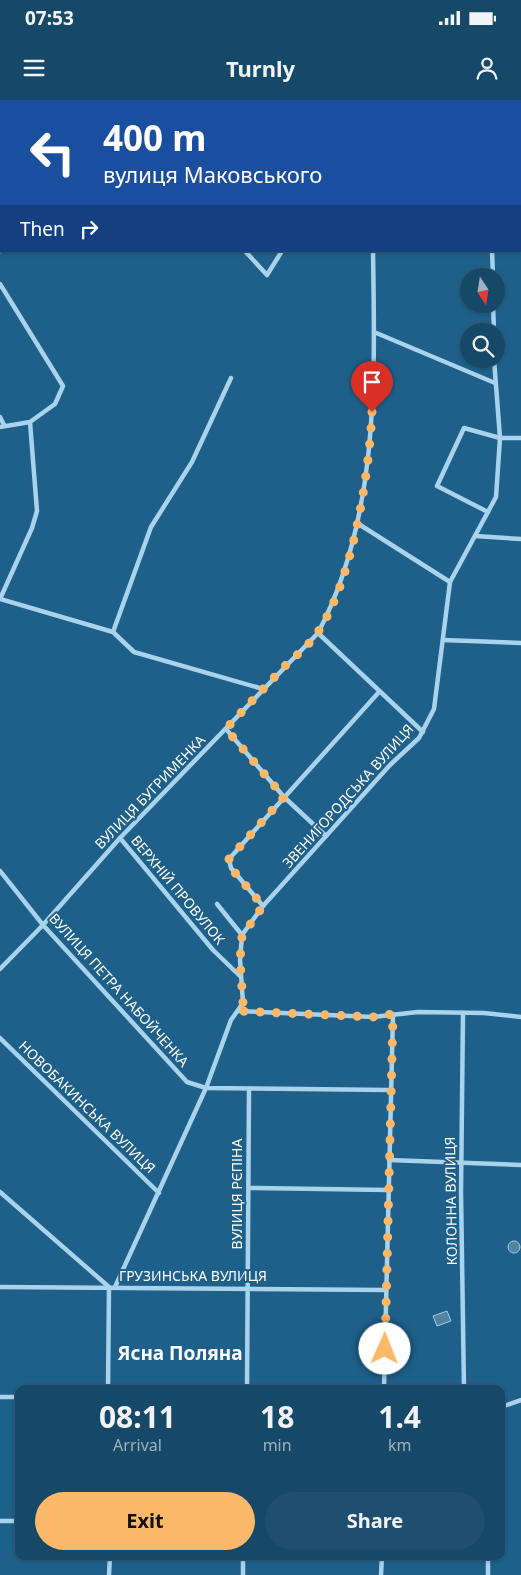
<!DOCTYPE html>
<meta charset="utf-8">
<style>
:root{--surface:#164868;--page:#1f4f6e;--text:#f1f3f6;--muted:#9eb2c0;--line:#35607c;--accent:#fbb868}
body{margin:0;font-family:"Noto Sans",sans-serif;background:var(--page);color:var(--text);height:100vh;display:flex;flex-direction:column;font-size:19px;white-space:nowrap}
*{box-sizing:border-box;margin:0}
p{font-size:16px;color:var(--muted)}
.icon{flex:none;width:28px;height:28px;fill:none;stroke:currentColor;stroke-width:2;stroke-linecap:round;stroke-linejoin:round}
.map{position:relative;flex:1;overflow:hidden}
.sheet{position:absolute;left:15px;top:1285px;width:490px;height:175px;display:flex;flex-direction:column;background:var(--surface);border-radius:10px;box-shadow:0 1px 4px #0004,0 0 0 1px var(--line)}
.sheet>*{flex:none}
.banner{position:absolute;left:0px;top:0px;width:521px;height:152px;box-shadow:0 1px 4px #0004,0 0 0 1px var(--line);background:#1a4fa0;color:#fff;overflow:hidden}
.needle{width:32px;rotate:168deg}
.fabs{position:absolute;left:460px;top:168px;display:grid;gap:10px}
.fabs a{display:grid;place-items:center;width:45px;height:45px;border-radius:50%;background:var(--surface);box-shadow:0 1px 4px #0004,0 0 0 1px var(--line);font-size:25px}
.pin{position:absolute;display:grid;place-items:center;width:42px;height:42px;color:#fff;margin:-51px -21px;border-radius:50% 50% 50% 0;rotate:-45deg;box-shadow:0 0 5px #0007}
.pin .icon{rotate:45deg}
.me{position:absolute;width:55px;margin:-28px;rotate:1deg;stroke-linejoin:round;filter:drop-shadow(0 0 4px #0008)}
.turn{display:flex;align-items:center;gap:18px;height:105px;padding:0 20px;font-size:22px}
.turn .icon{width:65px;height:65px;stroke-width:2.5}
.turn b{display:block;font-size:35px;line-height:42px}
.then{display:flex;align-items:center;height:48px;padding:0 20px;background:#0003;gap:10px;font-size:19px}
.eta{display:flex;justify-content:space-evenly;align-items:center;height:85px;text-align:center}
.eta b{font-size:30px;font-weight:700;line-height:35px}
.button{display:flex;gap:10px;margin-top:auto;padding:10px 20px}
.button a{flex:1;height:58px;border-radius:30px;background:var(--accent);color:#111;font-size:20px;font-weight:700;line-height:58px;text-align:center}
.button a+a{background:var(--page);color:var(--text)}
.status{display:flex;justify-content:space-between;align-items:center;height:35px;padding:0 25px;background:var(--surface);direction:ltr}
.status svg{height:14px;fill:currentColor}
header{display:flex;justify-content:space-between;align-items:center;height:65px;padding:0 20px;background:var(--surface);font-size:22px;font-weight:700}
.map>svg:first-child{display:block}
</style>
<div class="status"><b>07:53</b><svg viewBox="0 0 49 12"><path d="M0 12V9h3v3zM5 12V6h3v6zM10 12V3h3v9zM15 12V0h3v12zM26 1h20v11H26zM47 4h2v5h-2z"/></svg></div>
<header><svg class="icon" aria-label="menu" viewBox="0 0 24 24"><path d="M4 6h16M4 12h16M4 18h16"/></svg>Turnly<svg class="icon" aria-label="person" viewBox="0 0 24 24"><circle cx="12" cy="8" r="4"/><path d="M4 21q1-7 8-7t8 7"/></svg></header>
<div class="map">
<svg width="521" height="1475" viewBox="0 0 521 1475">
<rect width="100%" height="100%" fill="#1e608a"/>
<g fill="#5483a0" stroke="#9dd0ed">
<circle cx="514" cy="1147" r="6"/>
<path d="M447 1211 451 1221 437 1226 433 1216Z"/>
</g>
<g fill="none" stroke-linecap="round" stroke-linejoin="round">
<g stroke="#a9d3ec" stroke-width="4.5">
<path d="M478 0V1"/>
<path d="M63 1 64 0"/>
<path d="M373 1V0"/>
<path d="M0 151H1"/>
<path d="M245 151 267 175 282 151"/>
<path d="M492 151 493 176"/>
<path d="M0 184 63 286 55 304 30 322 0 327"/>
<path d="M493 204 494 231"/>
<path d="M374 232 495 283"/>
<path d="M0 317 4 325"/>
<path d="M488 412 437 386 464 328 500 338H521"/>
<path d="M357 423 450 482"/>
<path d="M475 436 521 439"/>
<path d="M0 499 113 532 134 552 263 589"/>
<path d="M0 499 32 428 37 411 30 322"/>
<path d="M113 532 151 427 192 362 231 278"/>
<path d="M318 533 423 632"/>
<path d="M443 540 521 543"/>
<path d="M226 629 284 697 326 736"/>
<path d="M120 738 213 850 240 876"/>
<path d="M0 771 43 825 187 982 206 988 390 990"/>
<path d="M217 804 242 835"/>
<path d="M263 806 231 768 229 759 379 592"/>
<path d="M0 869 43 825 120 738 318 533C379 417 375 279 373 151"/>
<path d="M238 911 373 917 418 912 484 913 521 917"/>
<path d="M463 913 461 1092 464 1289"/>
<path d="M0 938 159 1093"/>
<path d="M389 1060 521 1065"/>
<path d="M249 1088 388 1090"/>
<path d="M0 1092 109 1187 108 1289"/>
<path d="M0 1187 386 1190"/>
<path d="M115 1187 206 988 231 920 243 903 240 860 242 835 263 806 390 665 419 638 434 609 450 482 496 397 500 338 494 259"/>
<path d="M247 1289 249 989"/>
<path d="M384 1289 393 914"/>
<path d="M0 1297H19"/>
<path d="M501 1307 521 1300"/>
<path d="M0 1421H19"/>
<path d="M243 1456V1475"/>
<path d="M488 1456V1475"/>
<path d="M109 1475 110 1456"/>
<path d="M381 1475 382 1456"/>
</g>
</g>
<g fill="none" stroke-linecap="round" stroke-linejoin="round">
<path stroke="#fbb868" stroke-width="9" stroke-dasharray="0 16.2" d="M372 312C369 375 353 479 318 532 310 544 297 555 286 565 266 586 246 607 226 629L284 697 229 759 231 768 263 806 242 836 240 860 243 903 238 911 373 917 393 914 385 1249"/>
</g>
<g text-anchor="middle" stroke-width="4" stroke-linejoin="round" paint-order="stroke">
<g font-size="14" fill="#fff" stroke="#1e608a">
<text transform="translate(150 692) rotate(-46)" y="5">ВУЛИЦЯ БУГРИМЕНКА</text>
<text transform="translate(348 696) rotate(-48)" y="5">ЗВЕНИГОРОДСЬКА ВУЛИЦЯ</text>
<text transform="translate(178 790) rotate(50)" y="5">ВЕРХНІЙ ПРОВУЛОК</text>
<text transform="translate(119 890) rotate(48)" y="5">ВУЛИЦЯ ПЕТРА НАБОЙЧЕНКА</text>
<text transform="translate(87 1007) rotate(44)" y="5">НОВОБАКИНСЬКА ВУЛИЦЯ</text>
<text transform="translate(237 1094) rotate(-90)" y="5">ВУЛИЦЯ РЄПІНА</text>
<text transform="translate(451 1101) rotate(-91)" y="5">КОЛОННА ВУЛИЦЯ</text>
<text x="193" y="1181">ГРУЗИНСЬКА ВУЛИЦЯ</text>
</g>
<g font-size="19" font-weight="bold" fill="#fff" stroke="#1e608a">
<text x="180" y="1260">Ясна Поляна</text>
</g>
</g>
</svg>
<div class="fabs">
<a><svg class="needle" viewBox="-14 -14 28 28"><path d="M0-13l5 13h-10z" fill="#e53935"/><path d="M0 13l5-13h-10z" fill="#9eb2c0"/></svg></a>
<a><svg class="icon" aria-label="search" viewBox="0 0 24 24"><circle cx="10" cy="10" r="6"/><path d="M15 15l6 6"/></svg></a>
</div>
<div class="pin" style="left:372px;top:312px;background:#d93025"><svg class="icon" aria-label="arrive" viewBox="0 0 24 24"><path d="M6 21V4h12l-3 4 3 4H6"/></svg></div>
<svg class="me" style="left:385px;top:1249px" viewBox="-20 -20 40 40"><circle r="19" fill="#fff"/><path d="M0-13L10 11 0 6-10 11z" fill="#fbb868"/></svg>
<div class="banner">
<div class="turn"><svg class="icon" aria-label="left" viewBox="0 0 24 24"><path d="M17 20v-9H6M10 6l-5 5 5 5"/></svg><div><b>400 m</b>вулиця Маковського</div></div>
<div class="then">Then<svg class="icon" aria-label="right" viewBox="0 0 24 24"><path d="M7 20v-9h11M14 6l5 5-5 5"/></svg></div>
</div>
<section class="sheet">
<div class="eta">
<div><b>08:11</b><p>Arrival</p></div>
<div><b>18</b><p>min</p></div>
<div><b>1.4</b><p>km</p></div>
</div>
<div class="button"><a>Exit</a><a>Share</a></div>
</section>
</div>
